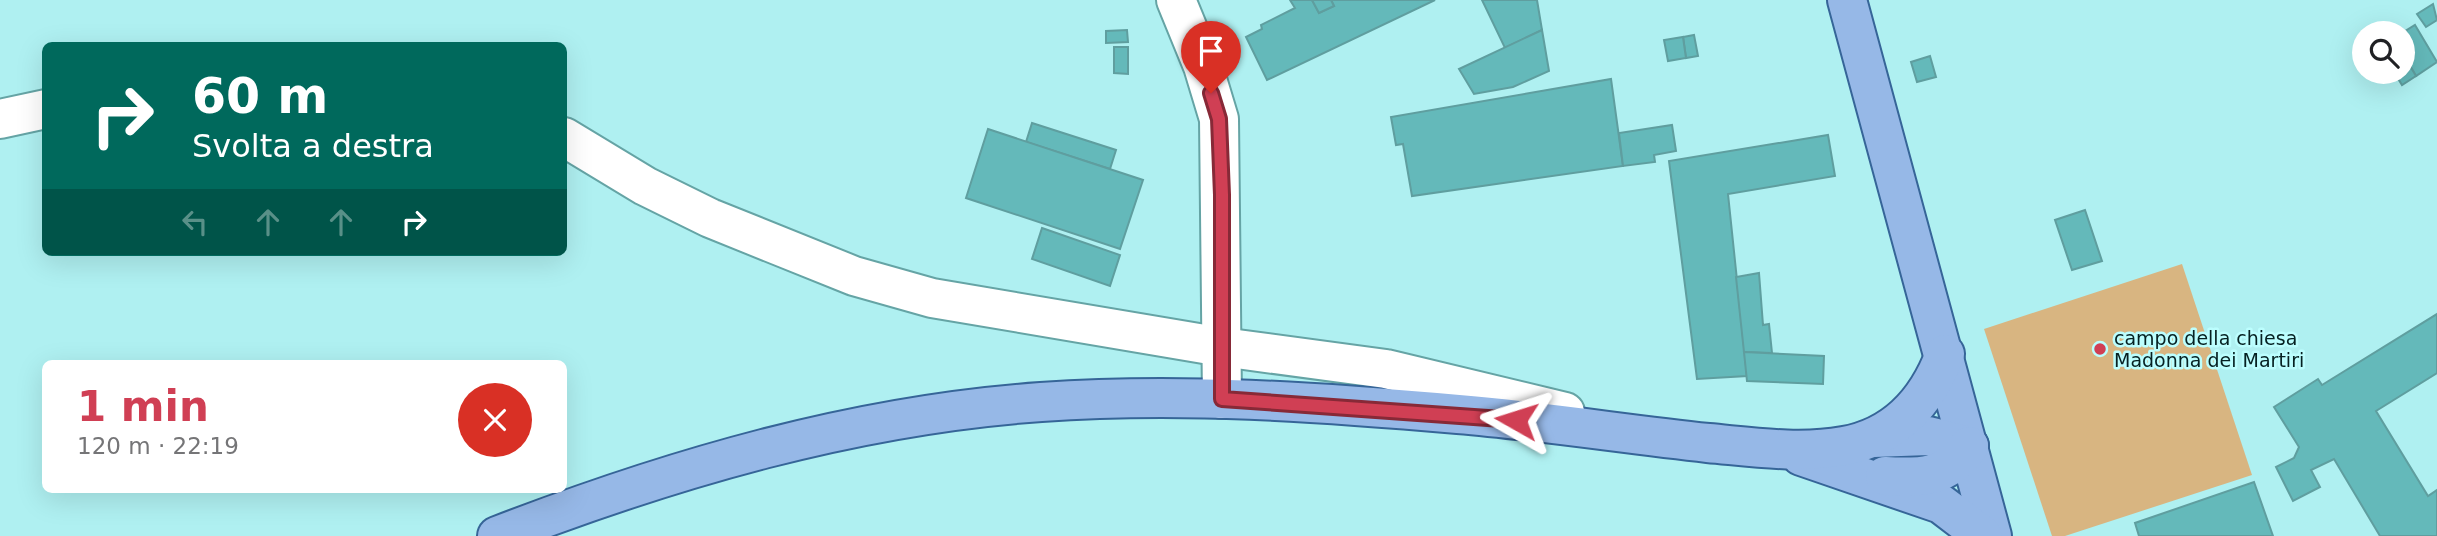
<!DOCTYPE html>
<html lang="it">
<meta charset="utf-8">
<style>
:root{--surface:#fff;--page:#f2f2f2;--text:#202124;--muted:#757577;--accent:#d03f54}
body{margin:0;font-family:"DejaVu Sans",sans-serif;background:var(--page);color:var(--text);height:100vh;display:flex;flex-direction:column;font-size:26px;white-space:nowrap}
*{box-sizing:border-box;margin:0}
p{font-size:23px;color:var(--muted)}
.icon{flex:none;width:38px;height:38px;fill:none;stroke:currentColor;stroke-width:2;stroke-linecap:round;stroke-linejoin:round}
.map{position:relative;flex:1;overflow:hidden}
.side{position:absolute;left:42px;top:360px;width:525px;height:133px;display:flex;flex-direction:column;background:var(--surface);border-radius:10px;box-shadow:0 7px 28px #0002}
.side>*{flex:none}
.guide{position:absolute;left:42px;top:42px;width:525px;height:214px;border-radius:10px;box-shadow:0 7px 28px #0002;background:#00695c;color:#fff;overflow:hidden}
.fabs{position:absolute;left:2352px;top:21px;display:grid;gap:14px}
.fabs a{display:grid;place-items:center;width:63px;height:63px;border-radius:50%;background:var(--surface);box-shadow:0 7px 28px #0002;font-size:35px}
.pin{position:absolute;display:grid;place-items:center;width:60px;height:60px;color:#fff;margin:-72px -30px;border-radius:50% 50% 50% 0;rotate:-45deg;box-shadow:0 0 7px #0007}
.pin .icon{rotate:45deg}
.me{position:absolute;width:77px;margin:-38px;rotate:276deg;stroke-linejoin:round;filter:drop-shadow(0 0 5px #0008)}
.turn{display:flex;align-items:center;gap:24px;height:147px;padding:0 35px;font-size:32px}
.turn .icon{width:91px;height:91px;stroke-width:2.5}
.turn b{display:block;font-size:49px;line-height:60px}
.lanes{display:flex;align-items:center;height:66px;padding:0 35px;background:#0003;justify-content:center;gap:35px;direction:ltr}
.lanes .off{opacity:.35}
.round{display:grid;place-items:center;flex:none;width:74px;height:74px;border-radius:37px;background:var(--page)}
.overview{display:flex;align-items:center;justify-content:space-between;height:119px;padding:0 35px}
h1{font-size:42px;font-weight:700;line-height:52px;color:var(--accent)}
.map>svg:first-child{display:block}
</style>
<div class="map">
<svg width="2437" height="536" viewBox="0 0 2437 536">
<rect width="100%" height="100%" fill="#aff0f1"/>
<path fill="#d8b581" d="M2182 264 2252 475 2065 536H2052L1984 329Z"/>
<g fill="#64b9ba" stroke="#5f9e9f" stroke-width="2">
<path d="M1290 0H1312L1319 13 1334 6 1331 0H1435L1267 80 1246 37 1262 29 1261 25 1295 8Z"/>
<path d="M1312 0H1331L1334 6 1319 13Z"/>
<path d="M1482 0H1537L1542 30 1505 48Z"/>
<path d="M2433 4 2437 20 2426 27 2417 14Z"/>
<path d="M2415 25 2437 62 2416 76 2403 54 2402 33Z"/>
<path d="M1127 30 1128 42 1106 43V31Z"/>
<path d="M1542 30 1549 71 1513 87 1474 94 1459 69Z"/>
<path d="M1694 35 1698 56 1686 58 1683 37Z"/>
<path d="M1683 37 1686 58 1668 61 1664 40Z"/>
<path d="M1114 47H1128V74L1114 73Z"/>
<path d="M2403 54 2416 76 2402 85 2394 72H2403Z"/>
<path d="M1930 56 1936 77 1917 82 1911 62Z"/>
<path d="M1611 79 1623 166 1412 196 1403 144 1396 145 1391 117Z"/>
<path d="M1032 123 1116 150 1110 169 1026 142Z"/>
<path d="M1672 125 1676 151 1654 155 1655 162 1623 166 1619 133Z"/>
<path d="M988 129 1143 180 1120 249 966 198Z"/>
<path d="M1828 135 1835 176 1728 194 1747 376 1697 379 1669 161Z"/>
<path d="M2085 210 2102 261 2072 270 2055 220Z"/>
<path d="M1042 228 1120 255 1110 286 1032 259Z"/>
<path d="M1759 273 1763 325 1769 324 1772 353 1744 352 1736 277Z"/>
<path d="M2437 314V373L2376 411 2428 496 2437 490V536H2380L2334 459 2311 470 2320 487 2293 501 2276 467 2294 458 2299 447 2274 407 2318 379 2322 385Z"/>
<path d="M1744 352 1824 356 1823 384 1747 381Z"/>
<path d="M2254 482 2273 536H2139L2135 523Z"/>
</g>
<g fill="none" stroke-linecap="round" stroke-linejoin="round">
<defs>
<g id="minor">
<path d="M1176 0 1203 66 1219 119 1222 399"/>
<path d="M0 119 46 109"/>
<path d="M564 137 645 186 710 218 854 276 932 298 1222 347 1386 369 1565 412"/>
</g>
<g id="major">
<path d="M1847 0 1992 536"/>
<path d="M1873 438 1928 436 1969 446"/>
<path d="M1801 456 1941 504 1983 536"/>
<path d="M1885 476C1920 478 1948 478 1969 446"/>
<path d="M497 536C671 469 854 415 1041 402 1180 392 1320 402 1458 414 1542 421 1624 434 1708 443 1753 447 1799 454 1844 446 1895 437 1927 402 1945 354"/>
</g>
</defs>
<use href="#minor" stroke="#65a4a5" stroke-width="42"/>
<use href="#major" stroke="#366598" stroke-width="42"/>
<use href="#minor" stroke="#fff" stroke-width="38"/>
<use href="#major" stroke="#96b8e7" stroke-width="38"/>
</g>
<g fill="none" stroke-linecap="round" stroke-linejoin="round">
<defs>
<path id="route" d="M1211 93 1219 119 1222 195V399L1516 420"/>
</defs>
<use href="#route" stroke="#872937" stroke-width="18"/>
<use href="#route" stroke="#d03f54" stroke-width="12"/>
</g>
<circle fill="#d03f54" stroke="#bcfefe" stroke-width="2.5" cx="2100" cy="349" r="7"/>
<g text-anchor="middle" stroke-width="5" stroke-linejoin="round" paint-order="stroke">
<g font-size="19" fill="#062122" stroke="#bcfefe" text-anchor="start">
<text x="2114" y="345">campo della chiesa<tspan x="2114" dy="22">Madonna dei Martiri</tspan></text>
</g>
</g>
</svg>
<div class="fabs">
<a><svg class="icon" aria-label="search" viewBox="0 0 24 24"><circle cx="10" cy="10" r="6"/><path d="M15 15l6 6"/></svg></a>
</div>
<div class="pin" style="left:1211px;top:93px;background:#d93025"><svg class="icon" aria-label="arrive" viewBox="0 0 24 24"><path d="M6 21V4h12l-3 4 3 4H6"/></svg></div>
<svg class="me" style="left:1516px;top:420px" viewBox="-20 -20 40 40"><path d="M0-17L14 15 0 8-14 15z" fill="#d03f54" stroke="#fff" stroke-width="4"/></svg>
<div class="guide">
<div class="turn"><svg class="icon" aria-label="right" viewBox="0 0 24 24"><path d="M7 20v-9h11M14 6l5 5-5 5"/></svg><div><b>60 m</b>Svolta a destra</div></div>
<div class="lanes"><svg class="icon off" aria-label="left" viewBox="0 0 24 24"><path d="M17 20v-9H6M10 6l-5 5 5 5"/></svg><svg class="icon off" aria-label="ahead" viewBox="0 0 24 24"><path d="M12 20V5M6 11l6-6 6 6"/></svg><svg class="icon off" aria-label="ahead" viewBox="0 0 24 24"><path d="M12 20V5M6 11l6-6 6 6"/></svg><svg class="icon" aria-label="right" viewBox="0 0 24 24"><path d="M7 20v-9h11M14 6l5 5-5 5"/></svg></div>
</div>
<section class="side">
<div class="overview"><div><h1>1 min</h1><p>120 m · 22:19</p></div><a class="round" style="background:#d93025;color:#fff"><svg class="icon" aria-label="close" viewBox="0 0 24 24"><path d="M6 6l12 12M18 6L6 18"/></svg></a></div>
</section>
</div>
